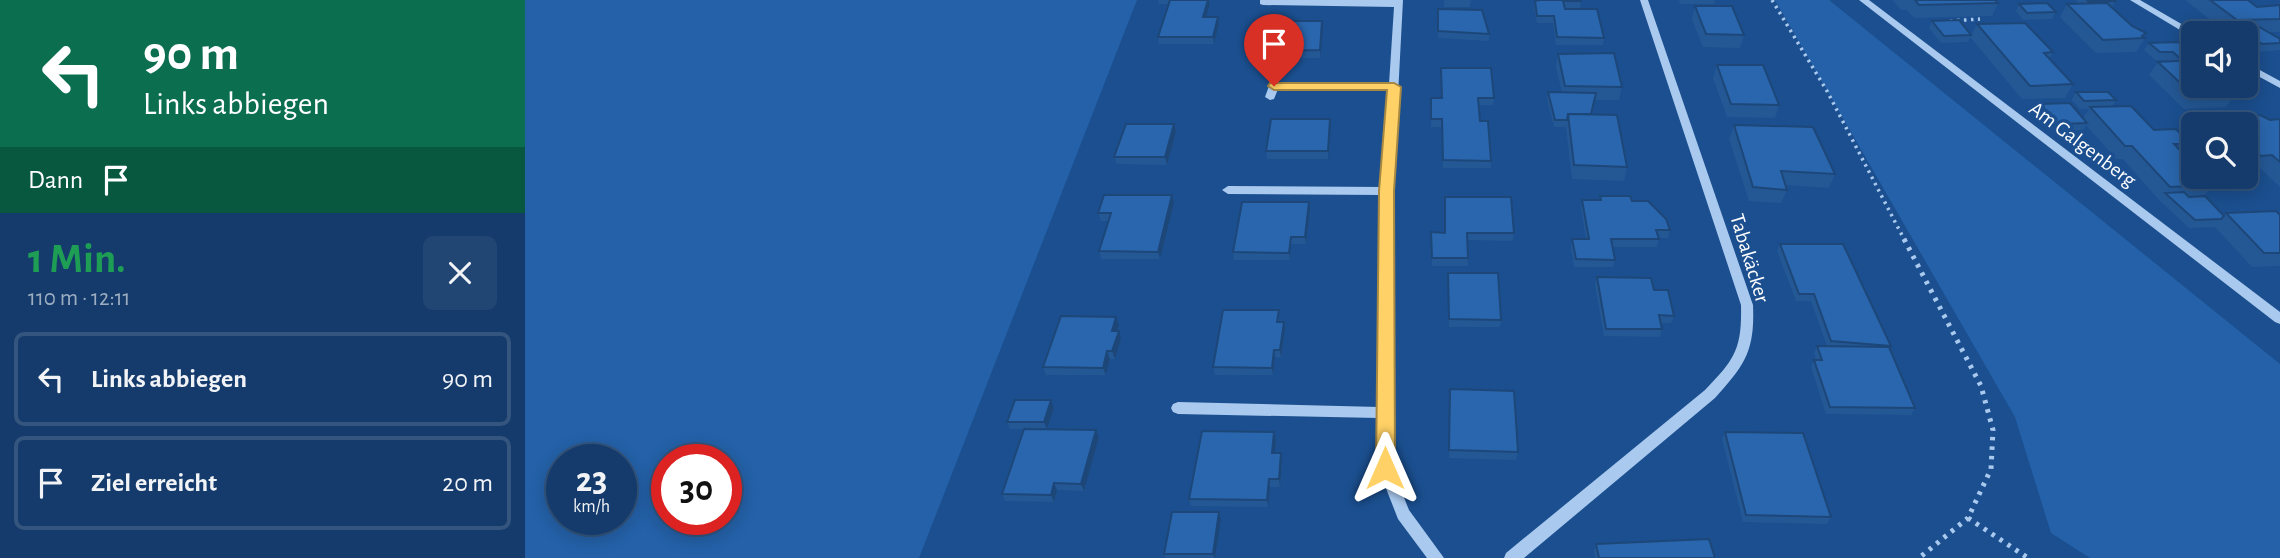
<!DOCTYPE html>
<html lang="de">
<meta charset="utf-8">
<style>
:root{--surface:#143b6b;--page:#214673;--text:#f1f3f6;--muted:#9dadc1;--line:#33557e}
body{margin:0;font-family:"Alegreya Sans",sans-serif;background:var(--page);color:var(--text);height:100vh;display:flex;flex-direction:column;font-size:26px;white-space:nowrap}
*{box-sizing:border-box;margin:0}
p{font-size:23px;color:var(--muted)}
.icon{flex:none;width:38px;height:38px;fill:none;stroke:currentColor;stroke-width:2;stroke-linecap:round;stroke-linejoin:round}
.map{position:relative;flex:1;overflow:hidden}
.panel{display:flex;flex-direction:column;background:var(--surface);width:525px}
.panel>*{flex:none}
.guide{background:#0b6e4f;color:#fff;overflow:hidden}
.buttons{position:absolute;left:1656px;top:21px;display:grid;gap:14px}
.buttons a{display:grid;place-items:center;width:77px;height:77px;border-radius:10px;background:var(--surface);box-shadow:0 4px 18px #0003,0 0 0 2px var(--line);font-size:35px}
.speed{position:absolute;left:21px;top:444px;display:flex;gap:14px;font-size:35px;font-weight:700;text-align:center}
.speed>*{display:grid;place-content:center;width:91px;height:91px;border-radius:50%;background:var(--surface);box-shadow:0 4px 18px #0003,0 0 0 2px var(--line);line-height:1}
.speed small{font-size:18px;font-weight:400}
.speed .limit{border:10px solid #d22;background:#fff;color:#111}
.pin{position:absolute;display:grid;place-items:center;width:60px;height:60px;color:#fff;margin:-72px -30px;border-radius:50% 50% 50% 0;rotate:-45deg;box-shadow:0 0 7px #0007}
.pin .icon{rotate:45deg}
.me{position:absolute;width:77px;margin:-38px;rotate:0deg;stroke-linejoin:round;filter:drop-shadow(0 0 5px #0008)}
.turn{display:flex;align-items:center;gap:24px;height:147px;padding:0 28px;font-size:32px}
.turn .icon{width:91px;height:91px;stroke-width:2.5}
.turn b{display:block;font-size:49px;line-height:60px}
.then{display:flex;align-items:center;height:66px;padding:0 28px;background:#0003;gap:14px;font-size:26px}
.round{display:grid;place-items:center;flex:none;width:74px;height:74px;border-radius:10px;background:var(--page)}
.head{display:flex;align-items:center;justify-content:space-between;height:119px;padding:0 28px}
h1{font-size:42px;font-weight:700;line-height:52px;color:#1e9e55}
ul{padding:0;list-style:none}
li{display:flex;align-items:center;gap:21px;height:94px;margin:0 14px 10px;padding:0 14px;border:4px solid var(--line);border-radius:10px}
li div{flex:1}
li b{display:block;font-size:26px}
li em{font-style:normal}
main{display:flex;flex:1;min-height:0}
.map>svg:first-child{display:block}
</style>
<main>
<section class="panel">
<div class="guide">
<div class="turn"><svg class="icon" aria-label="left" viewBox="0 0 24 24"><path d="M17 20v-9H6M10 6l-5 5 5 5"/></svg><div><b>90 m</b>Links abbiegen</div></div>
<div class="then">Dann<svg class="icon" aria-label="arrive" viewBox="0 0 24 24"><path d="M6 21V4h12l-3 4 3 4H6"/></svg></div>
</div>
<div class="head"><div><h1>1 Min.</h1><p>110 m · 12:11</p></div><a class="round"><svg class="icon" aria-label="close" viewBox="0 0 24 24"><path d="M6 6l12 12M18 6L6 18"/></svg></a></div>
<ul>
<li><svg class="icon" aria-label="left" viewBox="0 0 24 24"><path d="M17 20v-9H6M10 6l-5 5 5 5"/></svg><div><b>Links abbiegen</b></div><em>90 m</em></li>
<li><svg class="icon" aria-label="arrive" viewBox="0 0 24 24"><path d="M6 21V4h12l-3 4 3 4H6"/></svg><div><b>Ziel erreicht</b></div><em>20 m</em></li>
</ul>
</section>
<div class="map">
<svg width="1755" height="558" viewBox="0 0 1755 558">
<rect width="100%" height="100%" fill="#1b4f8f"/>
<g fill="#2461a8" fill-rule="evenodd">
<path d="M0 0H612L394 558H0ZM37 460H96V520H37ZM142 460H201V520H142Z"/>
<path d="M1250 0H1304L1755 364V558H1565L1526 533 1490 417Z"/>
</g>
<g fill="none" stroke-linecap="round" stroke-linejoin="round">
<g stroke="#a9c9ee" stroke-width="3.5" stroke-dasharray="2.5 4.5" stroke-linecap="butt">
<path d="M1247 0 1302 91 1380 241"/>
<path d="M1425 21 1455 19"/>
</g>
<g stroke="#a9c9ee" stroke-width="5" stroke-dasharray="3.5 6" stroke-linecap="butt">
<path d="M1379 239 1456 386 1468 430 1466 469 1443 518 1394 558"/>
<path d="M1443 518 1503 558"/>
</g>
<g fill="#a9c9ee" fill-rule="evenodd">
<path d="M735 0H878L868 191 867 468 884 510 919 558H902L873 519 853 468V418L653 414 648 412 646 408 648 404 653 402 854 407 856 195 703 194 697 190 703 186 857 187 863 90 753 89 749 99 745 100 740 97 744 86 749 83 864 84 869 7 738 5 735 4Z"/>
<path d="M1115 0H1123L1228 305C1230 351 1220 365 1190 398L999 558H979L981 553 1180 390C1210 359 1217 349 1216 305Z"/>
<path d="M1334 0H1344L1755 312V324L1750 322Z"/>
<path d="M1605 0H1615L1672 33H1668V37L1665 36Z"/>
<path d="M1720 62 1755 81V88L1720 69Z"/>
</g>
</g>
<g fill="#245895">
<path d="M633 0H684L685 4 681 17H693L694 24 689 44H634L633 37 644 4H634Z"/>
<path d="M919 0H946L945 7H919Z"/>
<path d="M1013 0H1056L1055 8H1040L1079 38 1078 45H1031L1028 23H1012L1009 8 1010 1Z"/>
<path d="M1154 0H1190L1189 4H1155Z"/>
<path d="M1368 0H1470L1473 3 1467 16 1389 18 1382 10H1376Z"/>
<path d="M1551 0H1589L1590 1 1587 7 1620 38 1611 52 1571 53 1535 17 1542 4H1554Z"/>
<path d="M1660 0H1723L1732 7 1755 5V32H1742L1755 39V50L1732 52 1720 43V33H1699L1700 31Z"/>
<path d="M1494 4 1531 12 1527 19 1498 20 1491 11Z"/>
<path d="M1170 6 1219 35 1215 48 1178 47 1167 19Z"/>
<path d="M913 9 964 34V41L913 38Z"/>
<path d="M797 21 795 58H744L743 51Z"/>
<path d="M1407 21 1446 35 1443 42 1416 43 1404 28Z"/>
<path d="M1452 24 1528 52 1524 59 1548 84 1540 98 1497 99 1445 37Z"/>
<path d="M1653 42 1668 86 1711 94 1701 107 1659 109 1624 75 1633 62 1645 61 1643 60H1630L1619 50 1624 43Z"/>
<path d="M1033 54 1097 87 1094 100H1069L1066 114 1102 167 1099 181 1047 179 1041 127H1029L1022 99 1023 92H1037L1031 67Z"/>
<path d="M1192 65 1254 105 1250 118 1202 117 1188 78Z"/>
<path d="M1551 92 1591 100 1587 106 1629 130 1665 144 1658 153 1688 185 1679 196 1699 216 1701 213 1755 215V266L1727 267 1690 227 1664 228 1634 200 1598 159H1591L1561 125 1558 130 1528 131 1511 111 1515 104 1558 118 1564 109H1555L1547 100Z"/>
<path d="M906 98H969L968 105H954L955 121 966 161V168H918L917 127H906Z"/>
<path d="M1727 116 1745 120H1754L1755 118V187L1736 169H1725L1720 165V124H1709L1711 121H1723Z"/>
<path d="M805 119 806 127 803 159H742L741 151Z"/>
<path d="M649 124 651 132 642 165 592 164 589 157Z"/>
<path d="M1209 125 1310 174 1304 188 1260 185 1262 190 1256 203 1224 201 1204 139Z"/>
<path d="M1075 196 1107 201 1145 230 1143 238H1134L1132 247H1088L1090 260 1088 267H1049L1046 247 1047 239H1061L1056 208 1057 200H1074Z"/>
<path d="M784 202 785 210 781 244H766L765 260H709L708 252Z"/>
<path d="M649 203 635 259H576L574 251 583 221H576L573 213Z"/>
<path d="M906 232 989 233 988 241 942 240 943 266H907Z"/>
<path d="M1255 244 1366 346 1365 348 1390 408 1386 415 1301 414 1286 367 1289 360H1291L1289 353 1292 346H1302L1286 301H1271L1252 251Z"/>
<path d="M923 273 976 320 975 327H924Z"/>
<path d="M1072 277 1129 290 1149 316 1146 323H1136L1137 329 1135 337 1079 336 1070 285Z"/>
<path d="M754 310V322L760 329 756 358 750 357 748 375H690L688 367Z"/>
<path d="M591 317 594 325 592 331 596 339 590 359H585L581 375H521L518 367Z"/>
<path d="M925 389 993 452 991 460 924 458Z"/>
<path d="M526 400 529 408 522 429 574 437 559 491 532 490 529 502 480 501 477 494 499 429H485L482 422Z"/>
<path d="M749 432 751 440 749 453H756L757 460 755 487H745L743 507 666 506 664 499Z"/>
<path d="M1200 432 1306 517 1302 524 1218 522 1197 439Z"/>
<path d="M696 520 690 558H640L639 554Z"/>
<path d="M1071 544 1190 558H1070L1069 551Z"/>
</g>
<g fill="#1d4779">
<path d="M683 0H684L685 4 679 24 678 17Z"/>
<path d="M693 17 694 24 689 44 688 37Z"/>
<path d="M797 21 798 28 795 58V50Z"/>
<path d="M805 119 806 127 803 159V151Z"/>
<path d="M649 124 651 132 642 165 640 157Z"/>
<path d="M647 195 649 203 635 259 633 252Z"/>
<path d="M784 202 785 210 781 244 780 237Z"/>
<path d="M766 237V244L765 260 764 253Z"/>
<path d="M591 317 594 325 589 339 587 331Z"/>
<path d="M759 322 760 329 756 358 755 350Z"/>
<path d="M594 331 596 339 590 359 587 351Z"/>
<path d="M749 350 750 357 748 375 747 368Z"/>
<path d="M582 351 585 359 581 375 578 368Z"/>
<path d="M526 400 529 408 522 429 519 422Z"/>
<path d="M571 430 574 437 559 491 556 484Z"/>
<path d="M749 432 751 440 749 460 747 453Z"/>
<path d="M756 453 757 460 755 487 754 479Z"/>
<path d="M744 479 745 487 743 507 742 500Z"/>
<path d="M529 483 532 490 529 502 526 495Z"/>
<path d="M694 512 696 520 690 558H689L688 554Z"/>
</g>
<g fill="#2a66ad" stroke="#1d4779" stroke-width="2">
<path d="M645 0H683L678 17H693L688 37H633Z"/>
<path d="M1015 0H1056V1H1038L1040 9H1072L1079 38 1032 37 1029 16H1012L1010 1Z"/>
<path d="M1390 0H1470L1473 3 1394 5Z"/>
<path d="M1562 0H1589L1590 1 1564 2Z"/>
<path d="M1685 0H1723L1732 7 1755 5V19L1712 20Z"/>
<path d="M1522 3 1531 12 1502 13 1494 4Z"/>
<path d="M1582 3 1607 26 1621 33 1617 36 1620 38 1578 40 1542 4Z"/>
<path d="M1170 6H1207L1219 35 1181 34Z"/>
<path d="M913 9 957 10 964 34 913 31Z"/>
<path d="M1434 20 1446 35 1419 36 1407 21Z"/>
<path d="M747 21H797L795 50 743 51Z"/>
<path d="M1500 23 1528 52 1519 53 1548 84 1505 86 1452 24Z"/>
<path d="M1729 24 1755 39V43L1737 44 1726 36H1720V33H1713L1704 26Z"/>
<path d="M1653 42 1664 52H1668V60L1658 61 1648 52H1635L1624 43Z"/>
<path d="M1089 53 1097 87 1040 86 1033 54Z"/>
<path d="M1668 60V86H1701L1711 94 1668 95 1633 62Z"/>
<path d="M1192 65H1238L1254 105 1206 104Z"/>
<path d="M916 68H966L969 98H953L955 121H963L966 161 918 160 917 119H906V98H917Z"/>
<path d="M1023 92 1071 93 1066 114H1043L1042 120H1030Z"/>
<path d="M1551 92H1583L1591 100 1559 101Z"/>
<path d="M1545 103 1562 123 1533 124 1515 104Z"/>
<path d="M1606 106 1629 130 1651 129 1665 144H1649L1668 164V177H1680L1688 185 1645 187 1607 146H1600L1565 107Z"/>
<path d="M1043 114 1092 115 1102 167 1049 165Z"/>
<path d="M1735 115 1745 120 1755 119V162L1747 155 1736 156 1720 141V124H1714L1711 121H1727V116Z"/>
<path d="M746 119H805L803 151H741Z"/>
<path d="M601 124H649L640 157H589Z"/>
<path d="M1209 125 1288 127 1310 174 1256 171 1262 190 1228 187Z"/>
<path d="M1659 192 1664 197 1680 196 1699 216 1696 219 1670 220 1640 193Z"/>
<path d="M579 195H647L633 252 574 251 586 213H573Z"/>
<path d="M1075 196H1105L1107 201H1123L1141 219 1145 230H1131L1134 239H1086L1090 260 1051 259 1047 239H1064L1057 200H1076Z"/>
<path d="M920 197H986L989 233H942L943 258H907L906 232 920 233Z"/>
<path d="M717 202H784L780 237H766L764 253 708 252Z"/>
<path d="M1751 211 1755 215V253H1739L1701 213Z"/>
<path d="M1255 244H1318L1366 346 1306 341 1289 294H1274Z"/>
<path d="M923 273H973L976 320 924 319Z"/>
<path d="M1072 277 1126 278 1129 290H1143L1149 316 1134 315 1137 329H1081Z"/>
<path d="M698 310H754L752 322H759L755 350H749L747 368 688 367Z"/>
<path d="M536 316 591 317 587 331H594L587 351H582L578 368 518 367Z"/>
<path d="M1292 346 1364 347 1390 408 1305 407 1289 360H1297Z"/>
<path d="M925 389 989 391 993 452 924 450Z"/>
<path d="M490 400H526L519 422H482Z"/>
<path d="M499 429 571 430 556 484 529 483 526 495 477 494Z"/>
<path d="M677 431 749 432 747 453H756L754 479H744L742 500 664 499Z"/>
<path d="M1200 432 1278 433 1306 517 1221 515Z"/>
<path d="M647 512H694L688 554H639Z"/>
<path d="M1184 539 1190 558H1074L1071 544Z"/>
</g>
<path fill="#ffd166" stroke="#a68842" stroke-width="2" d="M745 83H869L876 87 869 191 870 468 867 473H853L851 468 854 191 862 90H749L743 86Z"/>
<g text-anchor="middle" stroke-width="7" stroke-linejoin="round" paint-order="stroke">
<g font-size="21" fill="#fff" stroke="#1b4f8f">
<text transform="translate(1558 144) rotate(37)" y="7">Am Galgenberg</text>
<text transform="translate(1225 258) rotate(73)" y="7">Tabakäcker</text>
</g>
</g>
</svg>
<div class="buttons">
<a><svg class="icon" aria-label="sound" viewBox="0 0 24 24"><path d="M4 9h4l5-4v14l-5-4H4zM17 9q2 3 0 6"/></svg></a>
<a><svg class="icon" aria-label="search" viewBox="0 0 24 24"><circle cx="10" cy="10" r="6"/><path d="M15 15l6 6"/></svg></a>
</div>
<div class="speed"><div>23<small>km/h</small></div><div class="limit">30</div></div>
<div class="pin" style="left:749px;top:86px;background:#d93025"><svg class="icon" aria-label="arrive" viewBox="0 0 24 24"><path d="M6 21V4h12l-3 4 3 4H6"/></svg></div>
<svg class="me" style="left:860px;top:468px" viewBox="-20 -20 40 40"><path d="M0-17L14 15 0 8-14 15z" fill="#ffd166" stroke="#fff" stroke-width="4"/></svg>
</div>
</main>
